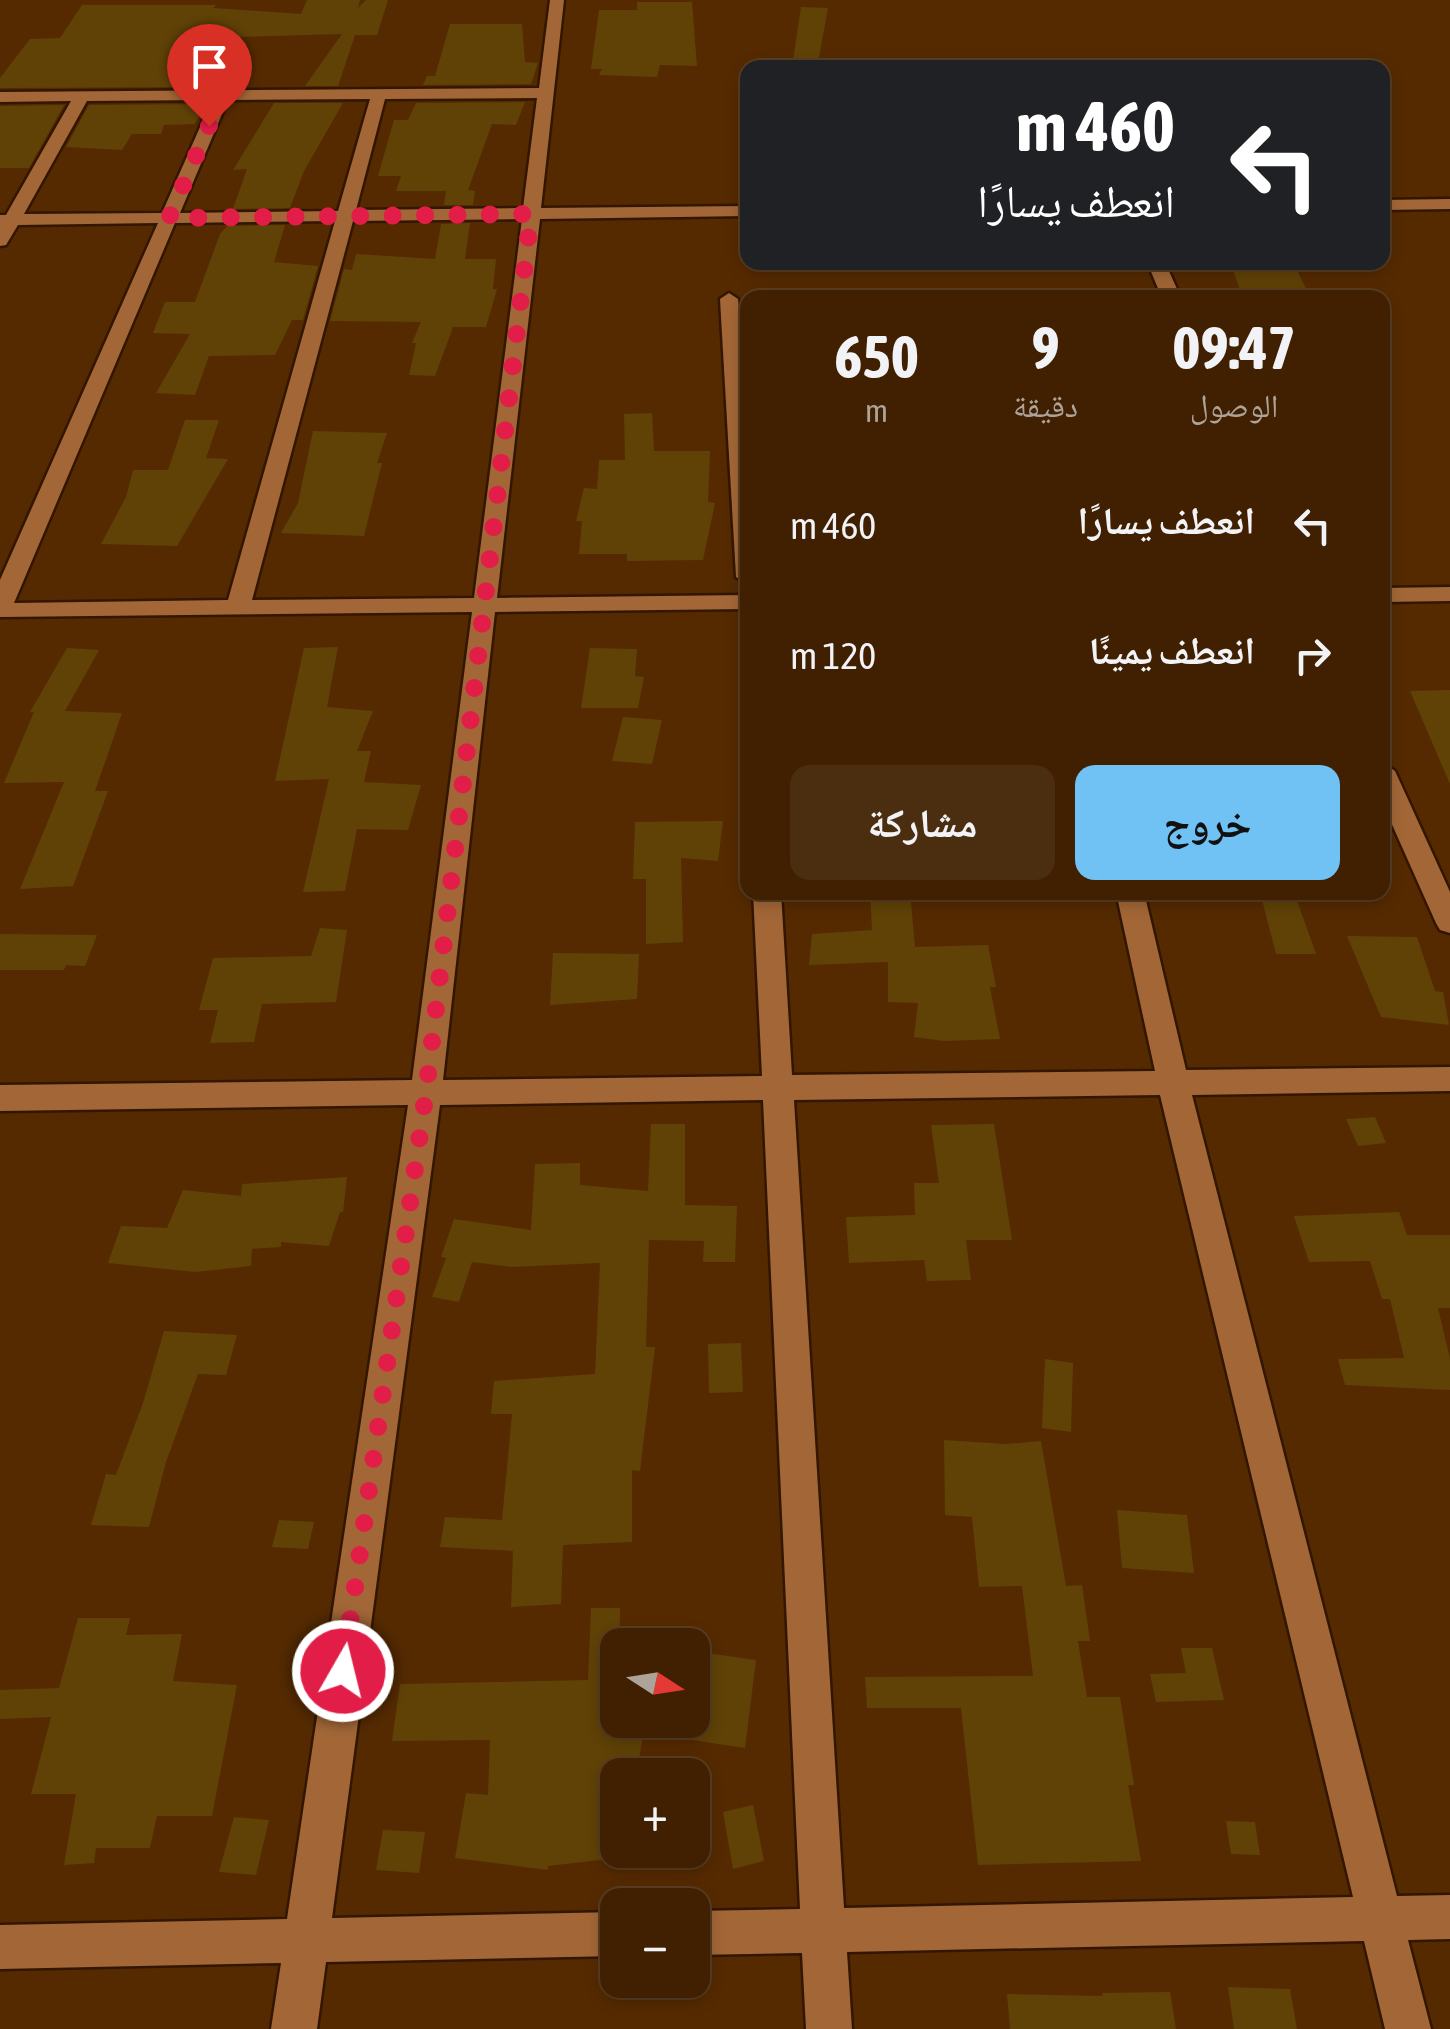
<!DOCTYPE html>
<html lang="ar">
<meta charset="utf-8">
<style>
:root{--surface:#402001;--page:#4b2d10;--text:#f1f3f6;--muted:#aea399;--line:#593e23;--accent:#70c1f4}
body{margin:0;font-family:"Asap Condensed","Noto Naskh Arabic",sans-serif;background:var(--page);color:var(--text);direction:rtl;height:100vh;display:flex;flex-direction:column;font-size:38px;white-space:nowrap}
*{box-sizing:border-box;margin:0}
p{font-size:32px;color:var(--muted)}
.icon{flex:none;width:55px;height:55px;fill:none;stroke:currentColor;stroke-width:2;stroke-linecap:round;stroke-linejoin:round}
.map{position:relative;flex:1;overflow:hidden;direction:ltr}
.details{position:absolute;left:740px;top:290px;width:650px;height:610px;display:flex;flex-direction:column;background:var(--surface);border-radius:20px;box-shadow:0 5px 15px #0003,0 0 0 2px var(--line);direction:rtl}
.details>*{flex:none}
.banner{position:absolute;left:740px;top:60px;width:650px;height:210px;border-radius:20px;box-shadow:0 5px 15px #0003,0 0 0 2px var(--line);direction:rtl;background:#202124;color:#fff;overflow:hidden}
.needle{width:65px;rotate:102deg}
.controls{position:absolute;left:600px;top:1628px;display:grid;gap:20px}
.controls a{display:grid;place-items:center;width:110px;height:110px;border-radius:20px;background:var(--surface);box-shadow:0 5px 15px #0003,0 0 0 2px var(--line);font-size:50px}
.pin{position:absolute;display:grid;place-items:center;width:85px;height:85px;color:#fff;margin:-102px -42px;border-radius:50% 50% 50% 0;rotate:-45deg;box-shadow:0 0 10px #0007}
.pin .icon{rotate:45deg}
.me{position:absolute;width:110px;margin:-55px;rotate:8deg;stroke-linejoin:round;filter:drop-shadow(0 0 8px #0008)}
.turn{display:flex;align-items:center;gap:35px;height:210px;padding:0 50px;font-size:45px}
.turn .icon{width:130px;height:130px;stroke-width:2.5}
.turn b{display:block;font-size:70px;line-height:85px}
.eta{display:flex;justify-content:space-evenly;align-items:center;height:170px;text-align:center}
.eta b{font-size:60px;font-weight:700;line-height:70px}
.button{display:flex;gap:20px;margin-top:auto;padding:20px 50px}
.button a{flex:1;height:115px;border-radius:20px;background:var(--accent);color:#111;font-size:40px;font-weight:700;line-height:115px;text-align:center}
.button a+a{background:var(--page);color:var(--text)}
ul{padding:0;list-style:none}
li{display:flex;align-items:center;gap:30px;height:130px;padding:0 50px}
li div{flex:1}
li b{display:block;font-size:38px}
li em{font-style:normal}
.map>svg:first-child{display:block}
</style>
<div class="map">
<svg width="1450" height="2029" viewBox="0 0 1450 2029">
<rect width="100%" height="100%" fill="#552a01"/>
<g fill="#604207">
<path d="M307 0H360L358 8 366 0H388L377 35H355L338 86H305L342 34 239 37 212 87 0 88V78L30 39 60 38 82 5H216L213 8 301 14Z"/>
<path d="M637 2H692L697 66 660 65 657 77 599 75 602 69H591L599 10H637Z"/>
<path d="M801 7 828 8 817 68H792Z"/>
<path d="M450 24H522L525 62 538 63 531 84 423 85 427 76H435Z"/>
<path d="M525 102 516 125 492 124 468 190 475 191 473 205H444L446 191H396L401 176H378L394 120H408L416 103Z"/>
<path d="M274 103H343L304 171 290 208 233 209 247 169 233 170Z"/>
<path d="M205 104 195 124 164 125 161 134H132L122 150 66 147 89 105Z"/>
<path d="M64 105 29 168H0V106Z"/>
<path d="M470 223 465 259H496L493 289H497L486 327H453L435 376 409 375 416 343H412L421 322 330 321 344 269 352 270 356 254 435 259 441 224Z"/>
<path d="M285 225 274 262 318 266 303 320H292L275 355 209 356 195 395 156 393 190 334 153 333 165 302H195L220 234 227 226Z"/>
<path d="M1232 268H1296L1309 295H1242Z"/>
<path d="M652 413 654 451H710L708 502 715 503 703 560 627 561V554H579L582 521H576L584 488 597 489 599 460H625L624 414Z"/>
<path d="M185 420H219L206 458 228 459 177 546 101 544 126 497 133 470H168Z"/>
<path d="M313 431 387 433 377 463H382L364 536 281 533 298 503Z"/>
<path d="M338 647 327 707 373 711 357 751H371L364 782 421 785 408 830 357 829 345 891 303 892 329 779 275 781 304 648Z"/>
<path d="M67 648 99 650 65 711 122 713 95 791H108L73 886 20 889 64 782 4 783 34 712H30Z"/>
<path d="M590 648 637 649 635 676 644 677 638 708H581Z"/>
<path d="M1450 690V784L1410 691Z"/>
<path d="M623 717 662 720 652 764 612 761Z"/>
<path d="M723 821 718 861 681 858 683 942 646 944V879H633L635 822Z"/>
<path d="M870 892H910L915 947 988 945 996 987H990L1000 1039 944 1041 914 1037 918 1003 888 1002V962L809 965 812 934 872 930Z"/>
<path d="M1260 892H1294L1316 954H1276Z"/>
<path d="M320 928 347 930 336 1002 262 1004 254 1042 210 1043 218 1010H199L213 958 311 956Z"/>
<path d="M0 934 97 935 85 966 66 965 64 970H0Z"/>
<path d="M1347 936 1417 937 1435 991 1443 992 1449 1025 1381 1017Z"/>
<path d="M553 953 639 954 637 999 550 1005Z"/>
<path d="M1375 1117 1386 1143 1358 1146 1346 1119Z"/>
<path d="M651 1124H685V1205L737 1206 735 1262H703L704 1241 649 1240 646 1347H655L640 1471 632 1470V1542L563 1545 561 1604 511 1607 513 1551 440 1547 445 1517 502 1520 512 1414H491L494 1381 595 1374 600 1263 512 1267 472 1262 459 1302 432 1297 446 1258 441 1257 454 1219 531 1230 535 1164 580 1163V1185L648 1191Z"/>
<path d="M994 1124 1012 1240H966L971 1280 927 1281 924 1260 849 1263 846 1217 915 1215 914 1183H939L931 1125Z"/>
<path d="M347 1177 343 1212H340L329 1246 281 1242V1247L252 1249 251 1266 195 1272 108 1263 121 1226 167 1228 183 1190 241 1196 242 1184Z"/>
<path d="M1399 1212 1407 1235H1450V1308H1438L1450 1359V1390L1345 1385 1338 1359 1404 1358 1390 1299H1382L1370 1261 1309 1262 1294 1216Z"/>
<path d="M164 1331 237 1335 226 1375 198 1374 166 1462 149 1527 91 1525 106 1474 116 1475 143 1403Z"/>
<path d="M741 1343 743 1392 709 1393 708 1344Z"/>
<path d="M1045 1359 1073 1363 1071 1432 1042 1428Z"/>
<path d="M944 1440 1006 1444 1041 1441 1066 1586 1082 1585 1090 1641H1078L1087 1697H1120L1134 1785H1128L1141 1861 978 1865 961 1708H867L865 1677 1033 1676 1022 1586 979 1587 972 1517 945 1515Z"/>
<path d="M1117 1510 1187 1515 1194 1573 1122 1568Z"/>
<path d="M279 1520 314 1522 308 1549 272 1547Z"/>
<path d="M591 1608H620L618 1720H646L636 1775H618V1858L548 1866V1870L455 1858 466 1793 488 1795 490 1740 392 1741 400 1684 588 1680Z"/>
<path d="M78 1618H130L126 1635 182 1634 173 1681 237 1685 212 1816H157L150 1848H96L94 1863 64 1865 76 1794H31L51 1717 0 1719V1690L59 1688Z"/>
<path d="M1181 1648H1212L1224 1700 1156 1702 1150 1674 1186 1673Z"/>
<path d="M692 1651 756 1660 745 1748 692 1740Z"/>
<path d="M753 1805 764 1861 733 1869 723 1812Z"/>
<path d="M234 1817 269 1820 256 1875 219 1872Z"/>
<path d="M1226 1821 1255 1822 1260 1855 1231 1854Z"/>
<path d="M383 1830 425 1832 419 1873 376 1870Z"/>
<path d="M1228 1987 1290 1989 1297 2029H1234Z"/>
<path d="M1170 1992 1176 2029H1010L1007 1994 1103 1996 1102 1993Z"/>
</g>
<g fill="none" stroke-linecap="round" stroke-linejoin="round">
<defs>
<g id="street">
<path d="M550 0H564L541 208 748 206V216L540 219 497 598 748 595V609L495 612 443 1080 762 1076 753 892H781L792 1075 1155 1071 1116 892H1144L1186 1070 1450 1067V1091L1192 1095 1397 1896 1450 1895V1939L1408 1940 1431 2029H1385L1364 1941 847 1952 852 2029H806L802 1953 692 1955V1911L800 1909 763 1100 440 1105 332 1918 618 1912V1956L326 1962 317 2029H271L281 1963 0 1969V1925L287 1919 408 1105 0 1111V1085L412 1080 472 612 0 617V580L158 223 18 225 6 245 0 246V215H6L71 101 0 102V92L539 88ZM537 98 523 208 356 210 385 99ZM370 99 338 211 180 213 228 100ZM212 100 162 213 24 214 87 101ZM522 219 474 598 252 600 353 221ZM335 221 228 600 14 603 175 223ZM1160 1095 1353 1897 844 1908 794 1100Z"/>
<path d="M1450 199V209L1382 210V200Z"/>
<path d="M1147 262H1165L1181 298H1162Z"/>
<path d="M729 293 738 299 748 419V584L736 577 720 299Z"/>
<path d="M1450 587V601L1382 602V588Z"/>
<path d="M1382 762 1395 771 1450 892V933L1440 930 1436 923 1382 802Z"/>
</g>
</defs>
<use href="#street" stroke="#331600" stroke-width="5"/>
<use href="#street" fill="#a36737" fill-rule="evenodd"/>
</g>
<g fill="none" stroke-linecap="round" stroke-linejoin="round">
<path stroke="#e11d48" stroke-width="18" stroke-dasharray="0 32.4" d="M209 126 169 218 531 214 426 1092 343 1671"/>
</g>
</svg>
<div class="controls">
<a><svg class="needle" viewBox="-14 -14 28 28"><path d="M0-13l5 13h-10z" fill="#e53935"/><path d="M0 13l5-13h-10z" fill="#aea399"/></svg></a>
<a>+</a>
<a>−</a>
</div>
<div class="pin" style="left:209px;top:126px;background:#d93025"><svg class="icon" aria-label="arrive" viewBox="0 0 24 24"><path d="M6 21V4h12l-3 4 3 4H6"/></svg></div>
<svg class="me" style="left:343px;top:1671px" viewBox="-20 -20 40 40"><circle r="17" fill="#e11d48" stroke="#fff" stroke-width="3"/><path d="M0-11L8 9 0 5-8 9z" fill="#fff"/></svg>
<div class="banner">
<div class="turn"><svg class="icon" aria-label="left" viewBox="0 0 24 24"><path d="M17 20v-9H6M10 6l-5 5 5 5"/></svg><div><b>460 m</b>انعطف يسارًا</div></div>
</div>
<section class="details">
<div class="eta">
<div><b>09:47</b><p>الوصول</p></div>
<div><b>9</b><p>دقيقة</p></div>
<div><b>650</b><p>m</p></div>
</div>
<ul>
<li><svg class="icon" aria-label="left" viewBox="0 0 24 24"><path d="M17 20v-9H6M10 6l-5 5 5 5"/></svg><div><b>انعطف يسارًا</b></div><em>460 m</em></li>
<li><svg class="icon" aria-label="right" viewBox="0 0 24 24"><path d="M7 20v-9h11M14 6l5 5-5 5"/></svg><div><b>انعطف يمينًا</b></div><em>120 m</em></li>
</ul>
<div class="button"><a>خروج</a><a>مشاركة</a></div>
</section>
</div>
